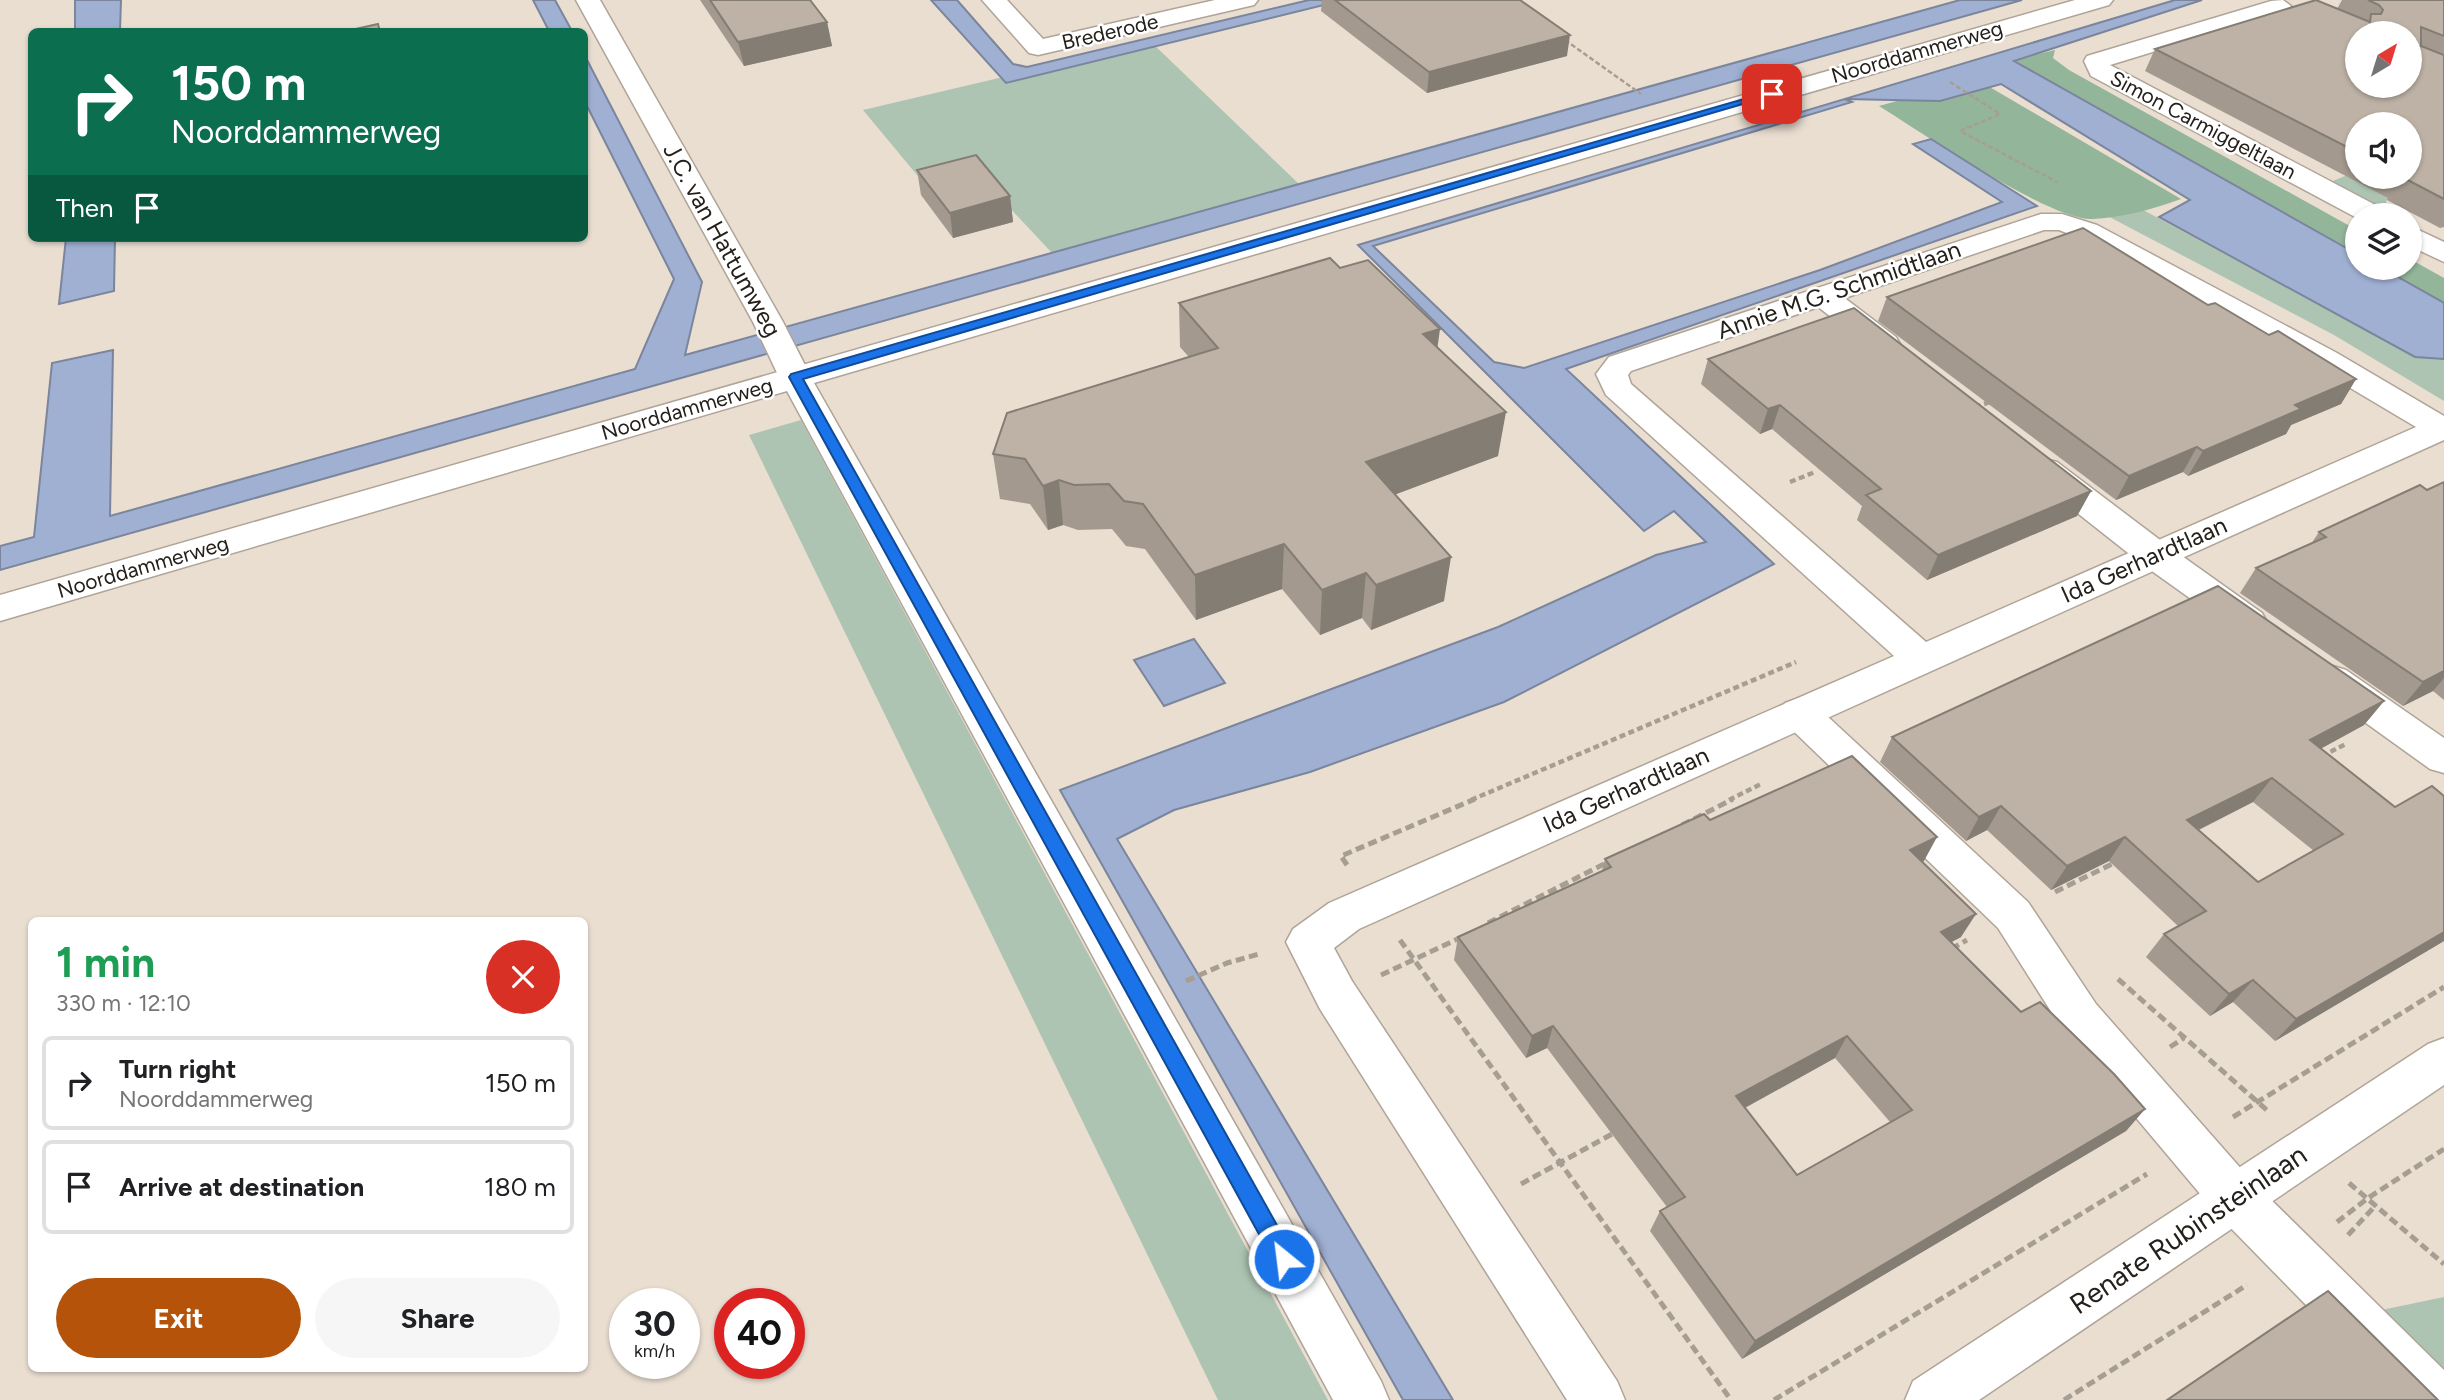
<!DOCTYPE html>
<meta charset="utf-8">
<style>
:root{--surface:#fff;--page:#f6f6f6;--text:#202124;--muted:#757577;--line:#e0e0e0;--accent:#b45309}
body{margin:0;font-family:Figtree,sans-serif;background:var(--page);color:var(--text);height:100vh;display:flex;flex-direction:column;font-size:26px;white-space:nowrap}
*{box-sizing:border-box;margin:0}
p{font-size:23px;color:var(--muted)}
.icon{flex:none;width:38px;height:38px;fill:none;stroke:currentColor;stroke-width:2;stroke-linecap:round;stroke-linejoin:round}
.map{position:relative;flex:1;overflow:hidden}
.details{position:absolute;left:28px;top:917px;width:560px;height:455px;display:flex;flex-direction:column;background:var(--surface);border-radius:10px;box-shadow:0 2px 5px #0004}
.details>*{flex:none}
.hud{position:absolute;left:28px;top:28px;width:560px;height:214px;border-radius:10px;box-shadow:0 2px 5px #0004;background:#0b6e4f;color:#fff;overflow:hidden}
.needle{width:46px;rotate:38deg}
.fabs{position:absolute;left:2345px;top:21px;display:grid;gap:14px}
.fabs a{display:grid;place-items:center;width:77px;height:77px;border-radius:50%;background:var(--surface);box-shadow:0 2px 5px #0004;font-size:35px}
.speed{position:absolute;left:609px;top:1288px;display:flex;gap:14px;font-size:35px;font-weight:700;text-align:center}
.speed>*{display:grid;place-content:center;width:91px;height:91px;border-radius:50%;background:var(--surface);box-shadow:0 2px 5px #0004;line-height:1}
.speed small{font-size:18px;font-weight:400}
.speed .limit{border:10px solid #d22;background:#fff;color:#111}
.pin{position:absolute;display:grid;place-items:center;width:60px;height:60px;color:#fff;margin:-30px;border-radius:14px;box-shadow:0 4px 10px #0006}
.me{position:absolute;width:77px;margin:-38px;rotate:331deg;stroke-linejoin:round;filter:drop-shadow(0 0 5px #0008)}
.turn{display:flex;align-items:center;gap:24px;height:147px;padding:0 28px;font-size:32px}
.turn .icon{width:91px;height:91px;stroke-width:2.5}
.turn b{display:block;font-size:49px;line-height:60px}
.then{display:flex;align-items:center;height:66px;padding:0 28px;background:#0003;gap:14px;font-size:26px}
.round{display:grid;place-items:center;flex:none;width:74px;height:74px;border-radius:37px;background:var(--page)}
.headline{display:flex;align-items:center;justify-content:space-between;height:119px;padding:0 28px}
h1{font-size:42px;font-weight:700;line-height:52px;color:#1e9e55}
.action{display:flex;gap:14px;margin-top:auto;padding:14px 28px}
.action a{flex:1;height:80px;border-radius:42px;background:var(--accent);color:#fff;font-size:28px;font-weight:700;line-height:80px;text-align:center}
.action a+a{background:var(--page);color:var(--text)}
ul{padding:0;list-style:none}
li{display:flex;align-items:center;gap:21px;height:94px;margin:0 14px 10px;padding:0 14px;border:4px solid var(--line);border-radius:10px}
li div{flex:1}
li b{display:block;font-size:26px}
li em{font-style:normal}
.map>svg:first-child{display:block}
</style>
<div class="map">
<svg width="2444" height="1400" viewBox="0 0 2444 1400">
<rect width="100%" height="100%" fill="#eaded1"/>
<g fill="#adc4b2">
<path d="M1151 42 1299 184 1052 253 979 175 927 187 863 110Z"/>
<path d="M1975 119 2415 357 2444 359V401L2334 335 2018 169Z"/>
<path d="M2357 171V177L2408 192 2387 200 2382 212 2328 183Z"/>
<path d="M801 420 1328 1400H1218L749 435Z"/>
<path d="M2444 1297V1386L2367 1313Z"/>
</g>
<g fill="#93b59a">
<path d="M2055 50 2053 58 2069 70 2357 230V254L2013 60Z"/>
<path d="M1976 79 2181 199C2153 209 2122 218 2092 219 2049 220 1921 132 1879 106Z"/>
<path d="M2410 259 2444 278V303L2382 268H2410Z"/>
</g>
<g fill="#a0b0d3" stroke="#7b859c" stroke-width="2">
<path d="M75 0H121L120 31H75Z"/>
<path d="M533 0H555L572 31H549Z"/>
<path d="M931 0H957L1013 64 1027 67 1309 0H1344L1006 83Z"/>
<path d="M1960 0H2022L0 570V546L34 537 52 363 113 350 110 516 635 369 674 279 585 102V56L702 282 685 355Z"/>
<path d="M2175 0H2202L2014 61 2357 254V268H2382L2444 303V359L2415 357 2159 217 2190 200 2001 84 1940 101 1844 99 1852 102 1373 246 1494 362 1524 368 1820 270 2002 202 1913 144 1931 139 2037 206 1566 369 1774 564 1504 702 1310 772 1174 810 1117 839 1453 1400H1403L1060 790 1498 627 1656 555 1706 542 1674 511 1644 531 1358 245Z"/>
<path d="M66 238H115L114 291 59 304Z"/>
<path d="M1194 639 1225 683 1164 706 1134 660Z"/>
</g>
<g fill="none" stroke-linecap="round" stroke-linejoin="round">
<defs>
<g id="pedestrian">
<path d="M1823 287 1834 290 1896 337 1900 344 1896 351 1885 353 1874 351 1812 302 1808 296 1812 290Z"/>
<path d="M2045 459 2057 462 2168 546 2262 613 2267 622 2262 631 2249 635 2236 631 2142 564 2033 478 2028 470 2033 462Z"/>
<path d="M2333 666 2346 670 2444 738V773L2430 769 2320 690 2314 680 2320 670Z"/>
<path d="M1799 698 1813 703 2028 902 2096 1004 2251 1180 2444 1370V1400H2399L2217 1214 2064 1032 1998 928 1785 723 1780 713 1785 703Z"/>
</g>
<g id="minor">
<path d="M576 0H600L783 322 811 377 806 384 795 387 784 384 779 377 753 322Z"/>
<path d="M982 0H1007L1043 39 1215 0H1258L1254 5 1038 55 1029 53Z"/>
<path d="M2271 1 2283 0 2291 6 2287 11 2110 65 2383 209 2387 215H2357V218L2091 76 2084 61 2087 56Z"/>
<path d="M2041 214H2062L2097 225 2337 353 2444 416V440L1359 929 1334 948 1352 981 1617 1381 1625 1400H1567L1320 1009 1286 942 1293 929 1329 903 1894 656 1606 395 1596 374 1609 357ZM2044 230H2059L2077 237 2315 367 2416 427 1926 642 1631 384 1628 375 1631 371Z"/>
<path d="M2410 226 2444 242V262L2410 246Z"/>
<path d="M2444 1038V1085L1979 1400H1905L1913 1381 2428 1044Z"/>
</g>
<path id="tertiary" d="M2075 0H2113L2109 5 814 383 1381 1381 1389 1400H1333L787 391 0 621V595Z"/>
</defs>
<use href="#pedestrian" stroke="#afa497" stroke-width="3"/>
<use href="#minor" stroke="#afa497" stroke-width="3"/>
<use href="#tertiary" stroke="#afa497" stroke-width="3"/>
<g stroke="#a79e93" stroke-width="2.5" stroke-dasharray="5 2.5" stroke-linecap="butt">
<path d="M1565 40 1641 94"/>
<path d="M1950 82 2000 114 1960 131 2057 182"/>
</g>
<g stroke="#a79e93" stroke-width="4.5" stroke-dasharray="6 3.5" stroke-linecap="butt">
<path d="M1975 407 1993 401"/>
<path d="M1790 482 1815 472"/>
<path d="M2322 756 2346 744"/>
<path d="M1471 800 1796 662"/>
<path d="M1729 800 1761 784"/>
</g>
<g stroke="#a79e93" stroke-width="5" stroke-dasharray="9 4.5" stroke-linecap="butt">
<path d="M1682 825 1733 799"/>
<path d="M1347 865 1341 856 1475 799"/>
<path d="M2055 892 2116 862"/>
<path d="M1488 923 1608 862"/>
<path d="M1400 940 1731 1400"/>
<path d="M1951 949 1967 940"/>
<path d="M1381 975 1462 937"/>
<path d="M2118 979 2269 1112"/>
<path d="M1186 981 1227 963 1259 954"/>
<path d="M2170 1047 2184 1038"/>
<path d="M2233 1117 2444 987"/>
<path d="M2349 1183 2444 1264"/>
<path d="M1521 1184 1614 1133"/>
<path d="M2337 1222 2368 1198 2444 1149"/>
<path d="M2348 1235 2376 1205"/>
<path d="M1774 1400 2147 1174"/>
<path d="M2064 1400 2247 1285"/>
</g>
<use href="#pedestrian" fill="#fff" fill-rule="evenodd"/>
<use href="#minor" fill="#fff" fill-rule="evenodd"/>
<use href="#tertiary" fill="#fff" fill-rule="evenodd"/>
</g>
<g fill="#a3998e" fill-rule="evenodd">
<path d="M700 0H810L827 22 832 46 744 66Z"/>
<path d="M1322 0H1520L1567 56 1427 93 1321 11Z"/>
<path d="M2342 0H2444V227L2440 228 2387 200 2388 198 2145 71 2155 49 2337 9ZM2357 124 2410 177H2357Z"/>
<path d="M917 170 1010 196 1013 222 953 238 921 195Z"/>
<path d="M1340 268 1437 347 1498 456 1395 494 1444 601 1371 630 1362 618 1320 635 1282 589 1196 620 1145 549 1126 546 1112 529 1078 530 1063 525 1048 530 1030 504 1000 499 993 454 1189 357 1180 347 1179 303Z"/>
<path d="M1887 297 2208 305 2356 379 2341 404 2291 425 2286 434 2188 476 2183 472 2116 500 1878 321Z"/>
<path d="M1708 359 2091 491 2077 516 1927 580 1857 520 1862 506 1772 429 1760 434 1701 384Z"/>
<path d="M2444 482V700L2433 691 2403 706 2240 593 2256 568 2311 544 2319 532 2427 490Z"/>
<path d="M2384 701 2364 725 2320 749 2395 807 2444 796V941L2275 1041 2233 1002 2210 1016 2146 957 2164 934 2178 926 2109 861 2051 890 1987 830 1966 841 1880 762 1892 737ZM2253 802 2314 851 2258 882 2199 830Z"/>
<path d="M1710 820 1924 861 1922 862 1961 937 1951 942 2021 1012 2145 1109 2126 1131 1742 1359 1650 1231 1660 1211 1667 1207 1547 1048 1526 1058 1454 960 1458 937 1602 871 1605 859ZM1835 1058 1890 1122 1797 1175 1745 1108Z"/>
</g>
<g fill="#847d74">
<path d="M827 22 832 46 744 66 738 42Z"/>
<path d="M1570 35 1567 56 1427 93 1429 72Z"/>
<path d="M1010 196 1013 222 953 238 950 213Z"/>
<path d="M1440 329 1434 373 1423 334Z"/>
<path d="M2356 379 2341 404 2291 425 2286 434 2188 476 2203 451 2295 405Z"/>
<path d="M1780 405 1772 429 1760 434 1768 409Z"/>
<path d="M1506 412 1498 456 1362 507 1366 462Z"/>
<path d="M2197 447 2183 472 2116 500 2129 476Z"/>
<path d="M1059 480 1063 525 1048 530 1043 486Z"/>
<path d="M2091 491 2077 516 1927 580 1938 555Z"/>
<path d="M1284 544 1282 589 1196 620 1195 575Z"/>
<path d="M1451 557 1444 601 1371 630 1376 585Z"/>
<path d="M1366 573 1362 618 1320 635 1322 590Z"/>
<path d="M2444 671V678L2433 691 2403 706 2423 682Z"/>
<path d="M2384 701 2364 725 2291 765 2310 740Z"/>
<path d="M2272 778 2253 802 2170 844 2187 820Z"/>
<path d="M2001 806 1987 830 1966 841 1979 817Z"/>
<path d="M1937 837 1924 861 1898 874 1910 850Z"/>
<path d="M2125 837 2109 861 2051 890 2067 866Z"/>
<path d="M1976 914 1961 937 1927 955 1941 932Z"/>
<path d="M2444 932V941L2275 1041 2296 1019Z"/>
<path d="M2253 980 2233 1002 2210 1016 2229 994Z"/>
<path d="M1553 1026 1547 1048 1526 1058 1532 1036Z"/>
<path d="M1847 1036 1835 1058 1726 1118 1736 1096Z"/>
<path d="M2145 1109 2126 1131 1742 1359 1755 1341Z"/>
</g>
<g fill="#bdb2a5" stroke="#847d74" stroke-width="2" fill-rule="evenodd">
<path d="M710 0H810L827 22 738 42Z"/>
<path d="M1335 0H1520L1570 35 1429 72Z"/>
<path d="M2316 0 2370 22 2371 14H2381L2383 10 2379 5 2368 0H2444V36L2421 27V46L2444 55V199L2402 177H2410V124H2357V152L2155 49ZM2357 33H2410V86H2357Z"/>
<path d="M378 24 380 32H342Z"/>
<path d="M976 155 1010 196 950 213 917 170Z"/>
<path d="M2083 228 2208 305 2215 303 2269 335 2278 331 2356 379 2295 405 2301 409 2203 451 2197 447 2129 476 1887 297Z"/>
<path d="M1330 258 1340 268 1368 260 1440 329 1423 334 1506 412 1366 462 1451 557 1376 585 1366 573 1322 590 1284 544 1195 575 1143 504 1124 501 1109 484 1074 485 1059 480 1043 486 1025 459 993 454 1007 413 1218 348 1179 303Z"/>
<path d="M1854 308 2091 491 1938 555 1866 495 1881 489 1780 405 1768 409 1708 359Z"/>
<path d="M2444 482V671L2423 682 2256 568 2326 537 2319 532 2420 485 2427 490Z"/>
<path d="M2218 586 2384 701 2310 740 2395 807 2432 786 2444 796V932L2296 1019 2253 980 2229 994 2164 934 2206 911 2125 837 2067 866 2001 806 1979 817 1892 737ZM2272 778 2343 834 2258 882 2187 820Z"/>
<path d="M1852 756 1937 837 1910 850 1976 914 1941 932 2021 1012 2040 1002 2114 1074 2145 1109 1755 1341 1660 1211 1685 1197 1553 1026 1532 1036 1458 937 1611 867 1605 859 1704 814 1710 820ZM1847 1036 1912 1110 1797 1175 1736 1096Z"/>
<path d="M2328 1291 2438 1400H2167Z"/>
</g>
<path fill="#1a73e8" stroke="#114b97" stroke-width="2" d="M1768 92 1777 94 803 379 1292 1252 1295 1259 1292 1267 1284 1270 1277 1267 789 377 791 374Z"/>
<g text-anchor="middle" stroke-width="5" stroke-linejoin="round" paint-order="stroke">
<g font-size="21" fill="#24201b" stroke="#fff">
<text transform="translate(1110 32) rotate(-13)" y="7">Brederode</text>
<text transform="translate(1917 52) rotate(-16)" y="7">Noorddammerweg</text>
<text transform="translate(2203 125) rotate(28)" y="7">Simon Carmiggeltlaan</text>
<text transform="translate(687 409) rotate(-16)" y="7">Noorddammerweg</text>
<text transform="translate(143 567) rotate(-16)" y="7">Noorddammerweg</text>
</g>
<g font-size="24" fill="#24201b" stroke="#fff">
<text transform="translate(722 240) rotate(61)" y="8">J.C. van Hattumweg</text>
<text transform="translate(1839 290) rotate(-19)" y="8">Annie M.G. Schmidtlaan</text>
<text transform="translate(2144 560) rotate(-24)" y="8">Ida Gerhardtlaan</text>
<text transform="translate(1626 790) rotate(-24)" y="8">Ida Gerhardtlaan</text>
</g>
<g font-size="28" fill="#24201b" stroke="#fff">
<text transform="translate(2188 1229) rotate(-34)" y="10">Renate Rubinsteinlaan</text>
</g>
</g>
</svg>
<div class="fabs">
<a><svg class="needle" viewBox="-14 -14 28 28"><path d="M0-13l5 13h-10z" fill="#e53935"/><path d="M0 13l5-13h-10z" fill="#757577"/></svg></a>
<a><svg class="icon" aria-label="sound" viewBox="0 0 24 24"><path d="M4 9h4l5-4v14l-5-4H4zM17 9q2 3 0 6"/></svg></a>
<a><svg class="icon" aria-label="layers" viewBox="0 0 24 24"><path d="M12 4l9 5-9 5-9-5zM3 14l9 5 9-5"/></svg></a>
</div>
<div class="speed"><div>30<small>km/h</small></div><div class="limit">40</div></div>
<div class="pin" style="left:1772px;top:94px;background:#d93025"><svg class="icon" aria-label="arrive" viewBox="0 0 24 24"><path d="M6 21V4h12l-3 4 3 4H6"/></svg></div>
<svg class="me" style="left:1284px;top:1259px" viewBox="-20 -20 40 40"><circle r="17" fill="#1a73e8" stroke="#fff" stroke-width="3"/><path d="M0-11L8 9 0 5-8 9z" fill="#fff"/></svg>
<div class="hud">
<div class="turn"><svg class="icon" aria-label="right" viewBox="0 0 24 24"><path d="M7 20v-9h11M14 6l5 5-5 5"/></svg><div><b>150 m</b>Noorddammerweg</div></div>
<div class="then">Then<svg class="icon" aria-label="arrive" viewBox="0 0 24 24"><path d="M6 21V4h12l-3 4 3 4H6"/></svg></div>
</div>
<section class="details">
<div class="headline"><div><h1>1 min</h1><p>330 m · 12:10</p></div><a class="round" style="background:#d93025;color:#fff"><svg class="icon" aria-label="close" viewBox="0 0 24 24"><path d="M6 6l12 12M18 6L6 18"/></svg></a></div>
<ul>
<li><svg class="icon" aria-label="right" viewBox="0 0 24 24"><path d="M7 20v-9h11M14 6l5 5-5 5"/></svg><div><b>Turn right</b><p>Noorddammerweg</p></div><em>150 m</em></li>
<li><svg class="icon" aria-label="arrive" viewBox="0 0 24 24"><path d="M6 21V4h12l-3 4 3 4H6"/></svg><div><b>Arrive at destination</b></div><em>180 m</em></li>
</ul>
<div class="action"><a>Exit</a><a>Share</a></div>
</section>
</div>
